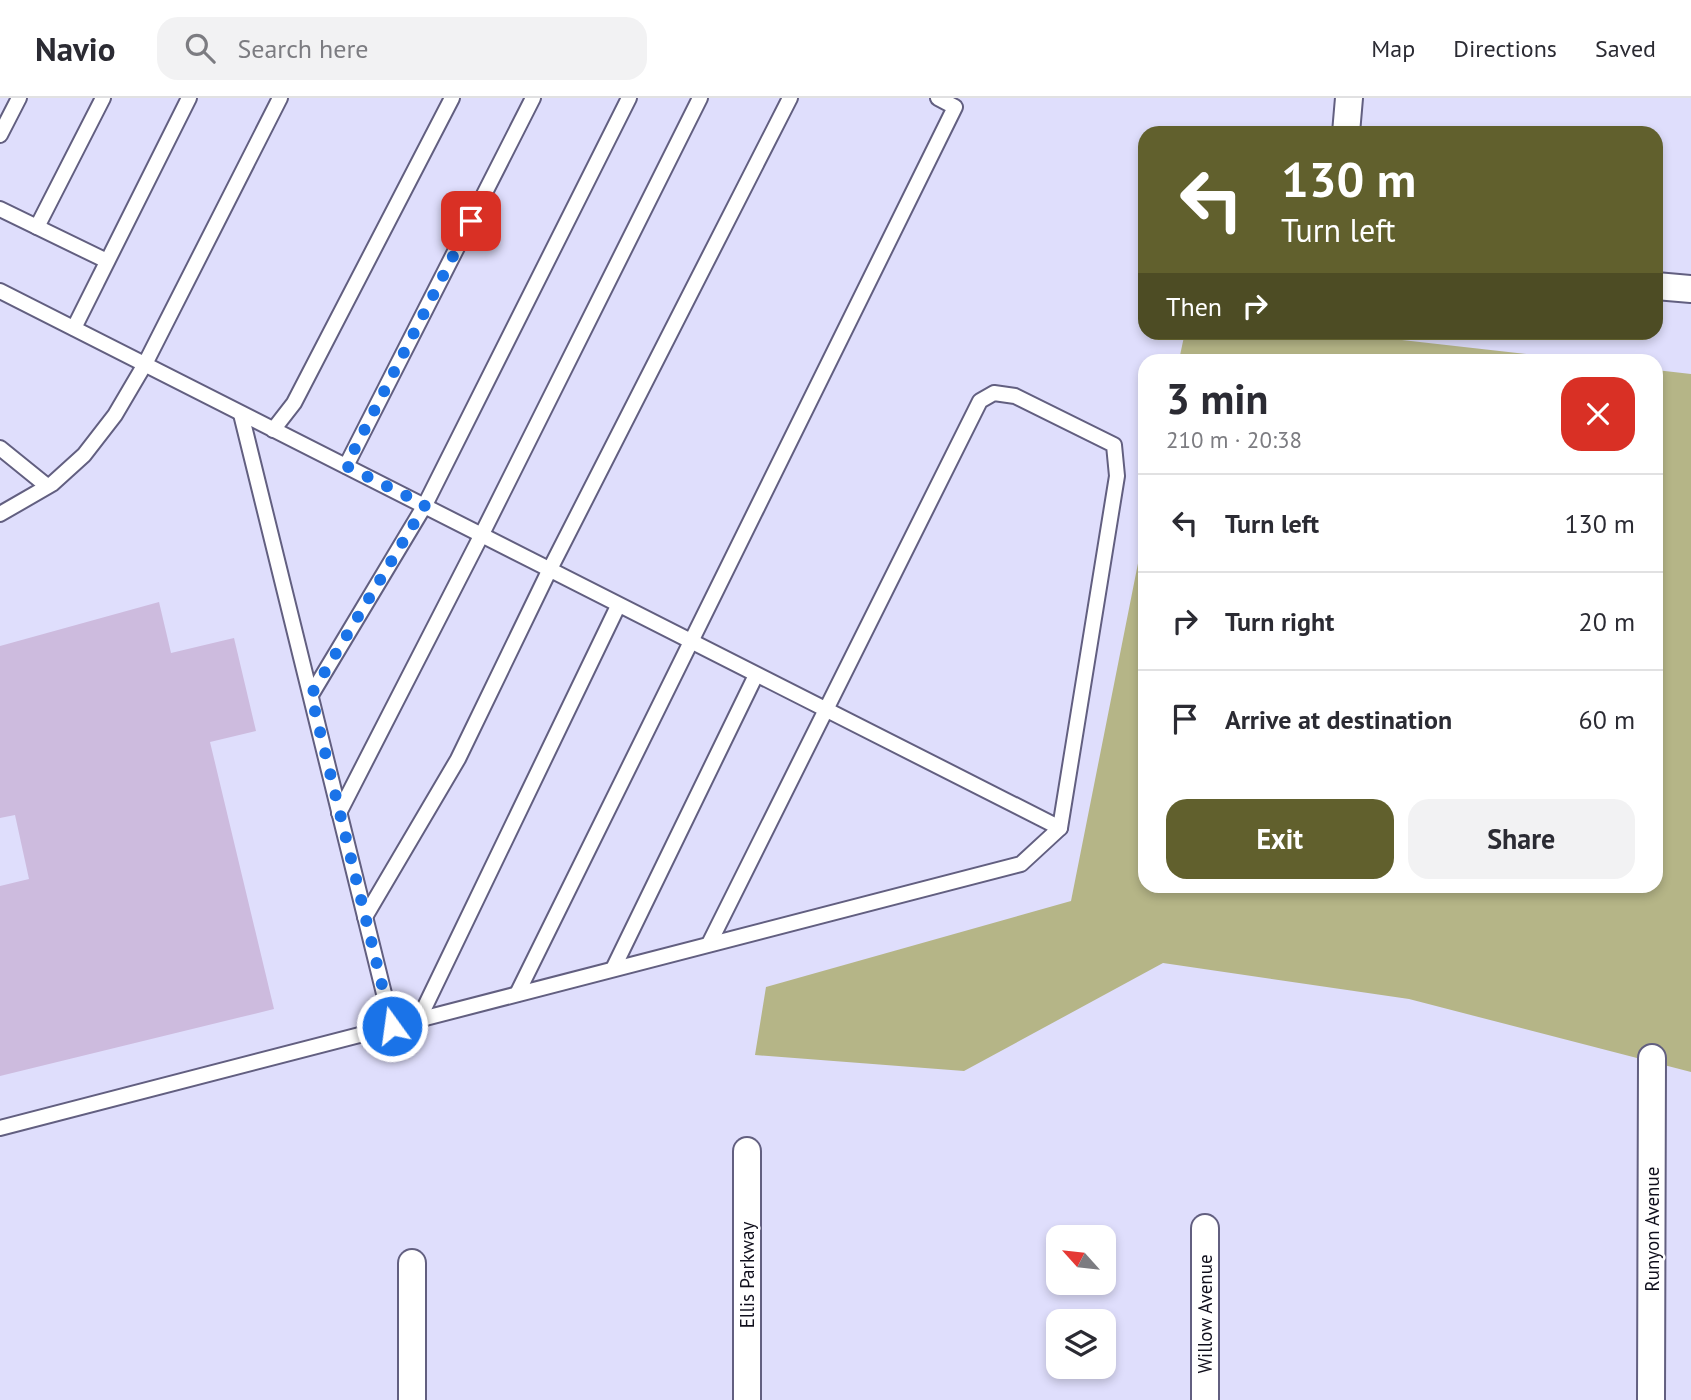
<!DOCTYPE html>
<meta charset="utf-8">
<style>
:root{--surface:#fff;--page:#f2f2f3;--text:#2b2b33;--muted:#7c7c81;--line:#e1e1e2;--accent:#61602d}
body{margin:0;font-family:"PT Sans",sans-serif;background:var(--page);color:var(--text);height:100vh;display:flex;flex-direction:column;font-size:26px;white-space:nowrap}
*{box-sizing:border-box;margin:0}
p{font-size:23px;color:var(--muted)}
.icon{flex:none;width:38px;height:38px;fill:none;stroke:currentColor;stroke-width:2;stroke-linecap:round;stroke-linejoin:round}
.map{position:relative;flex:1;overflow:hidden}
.side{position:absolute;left:1138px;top:256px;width:525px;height:539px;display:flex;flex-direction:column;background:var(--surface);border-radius:21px;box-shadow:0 4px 10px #0003}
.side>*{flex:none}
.top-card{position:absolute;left:1138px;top:28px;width:525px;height:214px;border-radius:21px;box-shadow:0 4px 10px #0003;background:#61602d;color:#fff;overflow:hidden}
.needle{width:46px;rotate:297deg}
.tools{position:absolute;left:1046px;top:1127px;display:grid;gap:14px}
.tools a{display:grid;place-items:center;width:70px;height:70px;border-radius:14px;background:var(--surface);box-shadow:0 4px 10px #0003;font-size:35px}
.pin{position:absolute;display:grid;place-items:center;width:60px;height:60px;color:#fff;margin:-30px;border-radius:14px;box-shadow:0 4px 10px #0006}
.me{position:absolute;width:77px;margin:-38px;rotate:346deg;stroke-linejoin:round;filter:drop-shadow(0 0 5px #0008)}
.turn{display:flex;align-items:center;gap:24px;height:147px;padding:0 28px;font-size:32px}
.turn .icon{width:91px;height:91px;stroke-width:2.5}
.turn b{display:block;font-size:49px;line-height:60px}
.then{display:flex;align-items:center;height:66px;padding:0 28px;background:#0003;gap:14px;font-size:26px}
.round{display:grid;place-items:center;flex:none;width:74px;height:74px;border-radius:21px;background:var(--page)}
.overview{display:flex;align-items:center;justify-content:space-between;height:119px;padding:0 28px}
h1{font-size:42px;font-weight:800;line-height:52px}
.button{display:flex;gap:14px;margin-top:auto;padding:14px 28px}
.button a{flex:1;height:80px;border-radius:21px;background:var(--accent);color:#fff;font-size:28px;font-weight:800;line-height:80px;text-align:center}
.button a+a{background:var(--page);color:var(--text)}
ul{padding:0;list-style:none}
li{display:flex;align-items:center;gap:21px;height:98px;padding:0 28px;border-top:2px solid var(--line)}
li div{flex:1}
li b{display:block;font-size:26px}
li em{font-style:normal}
header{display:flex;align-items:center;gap:42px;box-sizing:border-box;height:98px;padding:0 35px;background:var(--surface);border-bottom:2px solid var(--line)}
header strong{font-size:33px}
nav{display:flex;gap:38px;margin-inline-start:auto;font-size:24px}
.search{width:490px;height:63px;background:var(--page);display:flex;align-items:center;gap:18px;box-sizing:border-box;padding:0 24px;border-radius:21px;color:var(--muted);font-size:26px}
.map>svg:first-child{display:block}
</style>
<header>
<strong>Navio</strong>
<div class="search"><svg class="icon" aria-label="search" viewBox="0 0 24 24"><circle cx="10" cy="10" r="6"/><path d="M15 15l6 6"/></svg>Search here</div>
<nav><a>Map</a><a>Directions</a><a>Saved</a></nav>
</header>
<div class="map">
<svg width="1691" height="1302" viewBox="0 0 1691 1302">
<rect width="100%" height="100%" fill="#dfdefc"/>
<g fill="#b5b587">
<path d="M1185 234 1340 235 1578 262H1179Z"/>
<path d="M1656 272 1691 276V974L1409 901 1163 865 964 973 755 957 766 889 1071 803 1144 435V788H1656Z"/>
</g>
<path fill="#cdbbde" d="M159 504 171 555 234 540 256 633 210 644 274 911 0 978V788L29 781 15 717 0 720V548Z"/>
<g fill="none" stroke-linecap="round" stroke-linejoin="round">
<defs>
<g id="lane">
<path d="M0 37 19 0"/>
<path d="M0 111 107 163"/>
<path d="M37 129 103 0"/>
<path d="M0 193C354 371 706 552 1060 730L1021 766 0 1030"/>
<path d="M74 230 189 0"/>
<path d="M241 316 392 928"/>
<path d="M273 332 294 305 452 0"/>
<path d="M0 350 47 388"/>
<path d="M346 368 533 0"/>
<path d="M0 416 52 386 84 357 115 317 145 266 280 0"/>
<path d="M311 597 425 407 629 0"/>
<path d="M339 715 481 438 700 0"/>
<path d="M365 819 458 661 549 473 790 0"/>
<path d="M709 846 980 303 994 295 1015 298 1114 347 1117 378 1060 730"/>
<path d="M613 871 756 577"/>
<path d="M517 896 955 9 938 0"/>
<path d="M419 921 618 508"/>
</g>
<g id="street">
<path d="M1346 35 1349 0"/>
<path d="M1656 188 1691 191"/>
<path d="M747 1053V1302"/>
<path d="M1205 1130V1302"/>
<path d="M412 1302V1165"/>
<path d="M1651 1302 1652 960"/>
</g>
</defs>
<use href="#lane" stroke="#625f80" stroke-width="18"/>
<use href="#street" stroke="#625f80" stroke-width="30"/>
<use href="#lane" stroke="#fff" stroke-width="14"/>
<use href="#street" stroke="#fff" stroke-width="26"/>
</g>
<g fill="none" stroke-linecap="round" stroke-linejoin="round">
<path stroke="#1a73e8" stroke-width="12" stroke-dasharray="0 21.6" d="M392 928 311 597 425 407 346 368 471 123"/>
</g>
<g text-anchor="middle" stroke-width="5" stroke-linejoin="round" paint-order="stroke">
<g font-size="19" fill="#100f1c" stroke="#fff">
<text transform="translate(1652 1131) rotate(-90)" y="7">Runyon Avenue</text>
<text transform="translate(747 1177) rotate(-90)" y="7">Ellis Parkway</text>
<text transform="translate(1205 1216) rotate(-90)" y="7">Willow Avenue</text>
</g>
</g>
</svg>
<div class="tools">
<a><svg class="needle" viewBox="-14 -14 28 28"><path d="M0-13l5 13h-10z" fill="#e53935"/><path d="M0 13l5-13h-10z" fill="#7c7c81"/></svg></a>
<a><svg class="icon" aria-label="layers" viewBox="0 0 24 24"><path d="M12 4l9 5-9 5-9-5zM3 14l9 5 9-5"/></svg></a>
</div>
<div class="pin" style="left:471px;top:123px;background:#d93025"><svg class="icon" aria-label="arrive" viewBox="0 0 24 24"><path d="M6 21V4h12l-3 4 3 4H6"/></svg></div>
<svg class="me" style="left:392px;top:928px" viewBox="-20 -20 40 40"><circle r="17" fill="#1a73e8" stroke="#fff" stroke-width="3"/><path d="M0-11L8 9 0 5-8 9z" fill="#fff"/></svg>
<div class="top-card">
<div class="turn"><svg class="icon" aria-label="left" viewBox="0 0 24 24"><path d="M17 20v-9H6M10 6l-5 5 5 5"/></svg><div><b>130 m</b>Turn left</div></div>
<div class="then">Then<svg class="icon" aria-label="right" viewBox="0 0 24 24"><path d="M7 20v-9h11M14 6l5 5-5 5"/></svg></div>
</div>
<section class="side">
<div class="overview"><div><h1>3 min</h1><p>210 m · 20:38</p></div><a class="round" style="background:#d93025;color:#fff"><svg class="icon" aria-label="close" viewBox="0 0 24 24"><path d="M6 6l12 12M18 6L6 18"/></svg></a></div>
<ul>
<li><svg class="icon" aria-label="left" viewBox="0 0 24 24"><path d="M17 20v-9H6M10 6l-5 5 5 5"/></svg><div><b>Turn left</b></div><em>130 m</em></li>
<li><svg class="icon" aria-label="right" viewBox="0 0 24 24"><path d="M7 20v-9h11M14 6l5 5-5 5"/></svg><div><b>Turn right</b></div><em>20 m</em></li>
<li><svg class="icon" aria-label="arrive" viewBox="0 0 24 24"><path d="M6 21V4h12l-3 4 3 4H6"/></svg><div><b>Arrive at destination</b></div><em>60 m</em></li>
</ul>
<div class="button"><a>Exit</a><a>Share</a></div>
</section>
</div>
